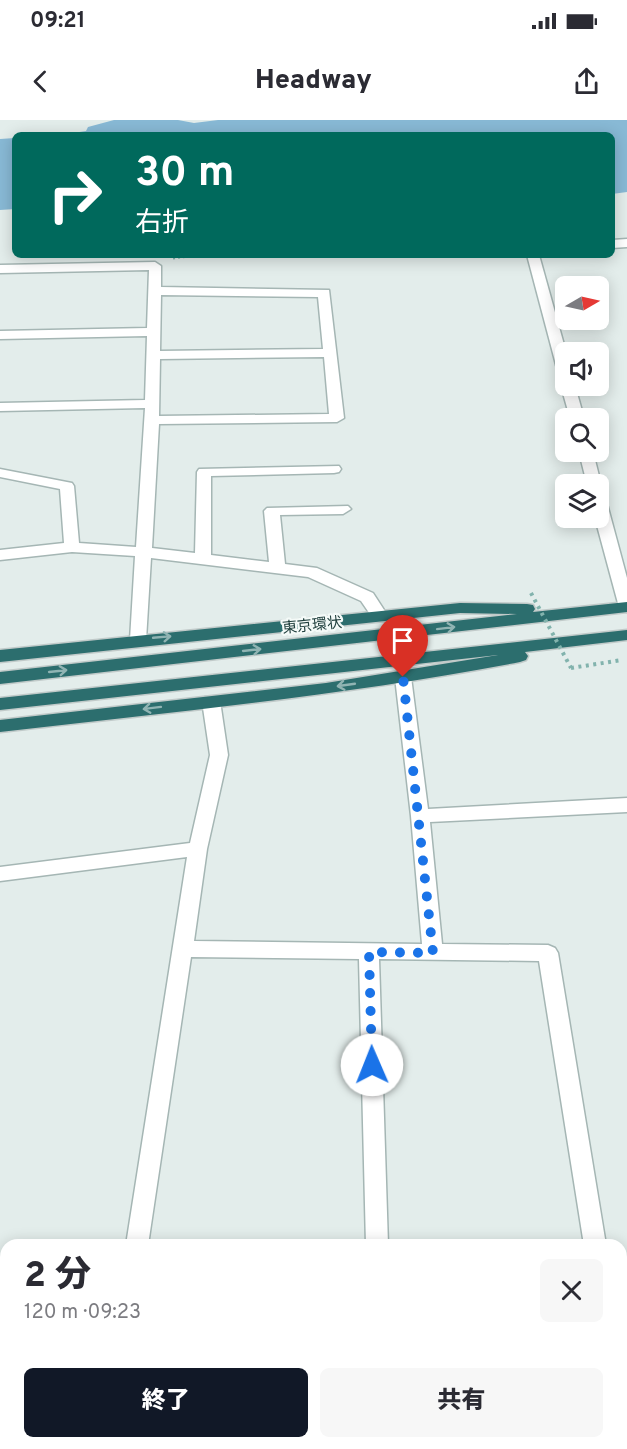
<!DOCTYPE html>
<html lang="ja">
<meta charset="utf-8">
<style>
:root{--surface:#fff;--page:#f7f7f7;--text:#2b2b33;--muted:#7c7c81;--accent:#111827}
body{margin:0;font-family:Overpass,"Noto Sans JP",sans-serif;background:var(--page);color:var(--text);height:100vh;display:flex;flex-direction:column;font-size:22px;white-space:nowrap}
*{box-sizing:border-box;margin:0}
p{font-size:20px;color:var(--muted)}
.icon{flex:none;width:33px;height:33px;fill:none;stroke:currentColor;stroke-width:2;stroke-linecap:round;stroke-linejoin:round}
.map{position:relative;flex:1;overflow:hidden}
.sheet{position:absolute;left:0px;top:1119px;width:627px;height:210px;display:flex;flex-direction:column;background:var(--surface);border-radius:18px 18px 0 0;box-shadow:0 3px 15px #0003}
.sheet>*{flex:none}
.banner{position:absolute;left:12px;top:12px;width:603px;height:126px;border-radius:9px;box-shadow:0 3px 15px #0003;background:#00695c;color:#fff;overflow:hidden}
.needle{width:39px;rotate:81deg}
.buttons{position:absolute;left:555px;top:156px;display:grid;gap:12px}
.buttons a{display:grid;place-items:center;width:54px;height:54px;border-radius:9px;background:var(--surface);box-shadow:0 3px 15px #0003;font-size:30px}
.pin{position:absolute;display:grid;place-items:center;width:51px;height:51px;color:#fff;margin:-62px -26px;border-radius:50% 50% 50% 0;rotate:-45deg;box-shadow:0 0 6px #0007}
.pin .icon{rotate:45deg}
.me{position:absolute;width:66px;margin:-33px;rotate:359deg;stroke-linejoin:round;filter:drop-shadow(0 0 4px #0008)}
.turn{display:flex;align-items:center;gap:21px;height:126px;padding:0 24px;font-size:27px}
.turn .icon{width:78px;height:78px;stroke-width:2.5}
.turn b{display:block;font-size:42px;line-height:51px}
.round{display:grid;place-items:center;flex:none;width:63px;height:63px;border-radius:9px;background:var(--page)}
.overview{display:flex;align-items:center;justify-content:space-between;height:102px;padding:0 24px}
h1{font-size:36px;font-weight:800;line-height:45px}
.primary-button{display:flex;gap:12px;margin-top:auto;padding:12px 24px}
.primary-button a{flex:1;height:69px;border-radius:9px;background:var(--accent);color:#fff;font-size:24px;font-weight:800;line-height:69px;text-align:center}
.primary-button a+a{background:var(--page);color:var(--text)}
.status{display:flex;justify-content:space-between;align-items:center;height:42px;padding:0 30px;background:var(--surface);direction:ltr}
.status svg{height:16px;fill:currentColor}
header{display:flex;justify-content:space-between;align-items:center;height:78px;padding:0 24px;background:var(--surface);font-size:27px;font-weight:800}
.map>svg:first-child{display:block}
</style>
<div class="status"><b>09:21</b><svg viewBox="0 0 49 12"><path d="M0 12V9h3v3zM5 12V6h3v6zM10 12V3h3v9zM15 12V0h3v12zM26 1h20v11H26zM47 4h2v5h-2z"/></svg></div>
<header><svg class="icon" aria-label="back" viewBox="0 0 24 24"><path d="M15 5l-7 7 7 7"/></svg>Headway<svg class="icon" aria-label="share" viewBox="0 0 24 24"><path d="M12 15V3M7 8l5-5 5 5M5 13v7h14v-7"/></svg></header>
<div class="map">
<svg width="627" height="1329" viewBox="0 0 627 1329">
<rect width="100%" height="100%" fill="#e3edeb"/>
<g fill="#88b9d5">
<path d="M114 0H178L194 3 218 0H627V72L612 74V15H60L86 11 88 7Z"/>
<path d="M15 18V89L0 90V19Z"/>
</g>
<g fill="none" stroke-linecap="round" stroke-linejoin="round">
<defs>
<g id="minor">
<path d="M627 119V127L612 128V120Z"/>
<path d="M527 135H539L566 232V260L559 256Z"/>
<path d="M155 142 161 146V167L329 170 344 298 337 302 159 304 152 428 195 433 197 352 199 349 339 346 341 349 339 352 334 353 211 356V435L269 442 264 391 267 388 348 386 351 389 343 394 280 395 285 444 317 448 373 473 388 496 386 500H374L361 481 308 457 151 438 146 520 144 524H132L130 520 135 436 72 432 0 440V430L64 423 60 369 0 357V349L72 363 74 366 79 423 136 427 145 288 0 291V283L145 280 147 216 0 219V211L147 208 149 150 0 153V145ZM161 175 318 177 323 229 160 231ZM324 237 329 294 159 296 160 239Z"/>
<path d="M566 262V266H575L584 298H570L561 266Z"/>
<path d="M579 332H593L601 364 599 367 598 364H587Z"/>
<path d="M598 376 606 380 627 458V492L621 491 619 487 595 398H598Z"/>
<path d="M403 551 409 553 411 557 428 689 627 678V692L430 702 442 824 548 825 555 828 558 833 606 1125H584L539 841 379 839 388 1125H366L359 839 191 837 148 1125H126L187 737 0 761V747L190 723 210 635 202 581 205 577H217L220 581 228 635 207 729 194 821 422 824 411 696 395 557 397 553Z"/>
<rect x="621" y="1237" width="6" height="22"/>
<path d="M71 1323H96L94 1329H69Z"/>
</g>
<g id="highway">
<path d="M627 482V492L0 564V552L517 494 460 493 0 542V530L460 483 527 484 533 485 535 489 533 492Z"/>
<path d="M627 510V520L525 532 528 536 526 540 520 542C348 575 174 592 0 612V600L326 563 498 535 0 590V578Z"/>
</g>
</defs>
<use href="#minor" stroke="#a5b6b4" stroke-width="3"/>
<use href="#highway" stroke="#c1cac9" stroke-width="3"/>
<path stroke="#82b3ad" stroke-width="3" stroke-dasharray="2 3" stroke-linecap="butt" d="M173 138 196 135"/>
<path stroke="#82b3ad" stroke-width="4" stroke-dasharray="3 4.5" stroke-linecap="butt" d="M571 548 622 540"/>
<use href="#minor" fill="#fff" fill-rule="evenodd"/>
<use href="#highway" fill="#2c6e6e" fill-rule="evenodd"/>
<path stroke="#82b3ad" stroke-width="4" stroke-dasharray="3 4.5" stroke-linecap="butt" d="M531 473 571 548"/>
</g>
<defs><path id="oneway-shaft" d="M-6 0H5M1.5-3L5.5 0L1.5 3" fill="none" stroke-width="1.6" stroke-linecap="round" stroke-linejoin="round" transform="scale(1.5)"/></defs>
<g stroke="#90b4b3">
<use href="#oneway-shaft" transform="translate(446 508) rotate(-7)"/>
<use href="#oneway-shaft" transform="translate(162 517) rotate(-5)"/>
<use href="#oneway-shaft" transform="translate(252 530) rotate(-6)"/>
<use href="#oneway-shaft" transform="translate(58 551) rotate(-6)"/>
<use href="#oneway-shaft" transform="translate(346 565) rotate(172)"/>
<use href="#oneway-shaft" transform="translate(152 588) rotate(173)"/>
</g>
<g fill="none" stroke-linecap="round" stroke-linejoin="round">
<path stroke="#1a73e8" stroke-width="10" stroke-dasharray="0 18" d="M372 945 369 832 433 833 403 557"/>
</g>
<g text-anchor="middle" stroke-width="4.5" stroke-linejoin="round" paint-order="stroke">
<g font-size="15" fill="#21403e" stroke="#f4faf8">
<text transform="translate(312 505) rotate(-6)" y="5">東京環状</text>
</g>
</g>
</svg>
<div class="buttons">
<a><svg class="needle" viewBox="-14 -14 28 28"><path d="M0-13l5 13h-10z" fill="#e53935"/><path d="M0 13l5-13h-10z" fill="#7c7c81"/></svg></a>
<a><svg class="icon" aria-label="sound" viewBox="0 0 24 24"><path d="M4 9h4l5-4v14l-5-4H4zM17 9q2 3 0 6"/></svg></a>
<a><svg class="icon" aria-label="search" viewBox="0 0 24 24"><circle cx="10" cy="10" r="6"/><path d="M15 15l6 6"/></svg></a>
<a><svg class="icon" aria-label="layers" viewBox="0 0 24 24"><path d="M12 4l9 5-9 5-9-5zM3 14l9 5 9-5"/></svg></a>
</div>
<div class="pin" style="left:403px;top:557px;background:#d93025"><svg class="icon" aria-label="arrive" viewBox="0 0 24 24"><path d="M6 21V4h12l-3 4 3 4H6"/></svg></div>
<svg class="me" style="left:372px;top:945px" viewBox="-20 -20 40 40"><circle r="19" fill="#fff"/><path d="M0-13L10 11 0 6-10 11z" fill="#1a73e8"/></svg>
<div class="banner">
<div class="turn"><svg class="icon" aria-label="right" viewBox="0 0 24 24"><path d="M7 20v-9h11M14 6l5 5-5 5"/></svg><div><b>30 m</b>右折</div></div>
</div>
<section class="sheet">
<div class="overview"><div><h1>2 分</h1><p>120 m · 09:23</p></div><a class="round"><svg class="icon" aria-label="close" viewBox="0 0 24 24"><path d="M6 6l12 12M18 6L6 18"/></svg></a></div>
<div class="primary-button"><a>終了</a><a>共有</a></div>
</section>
</div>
